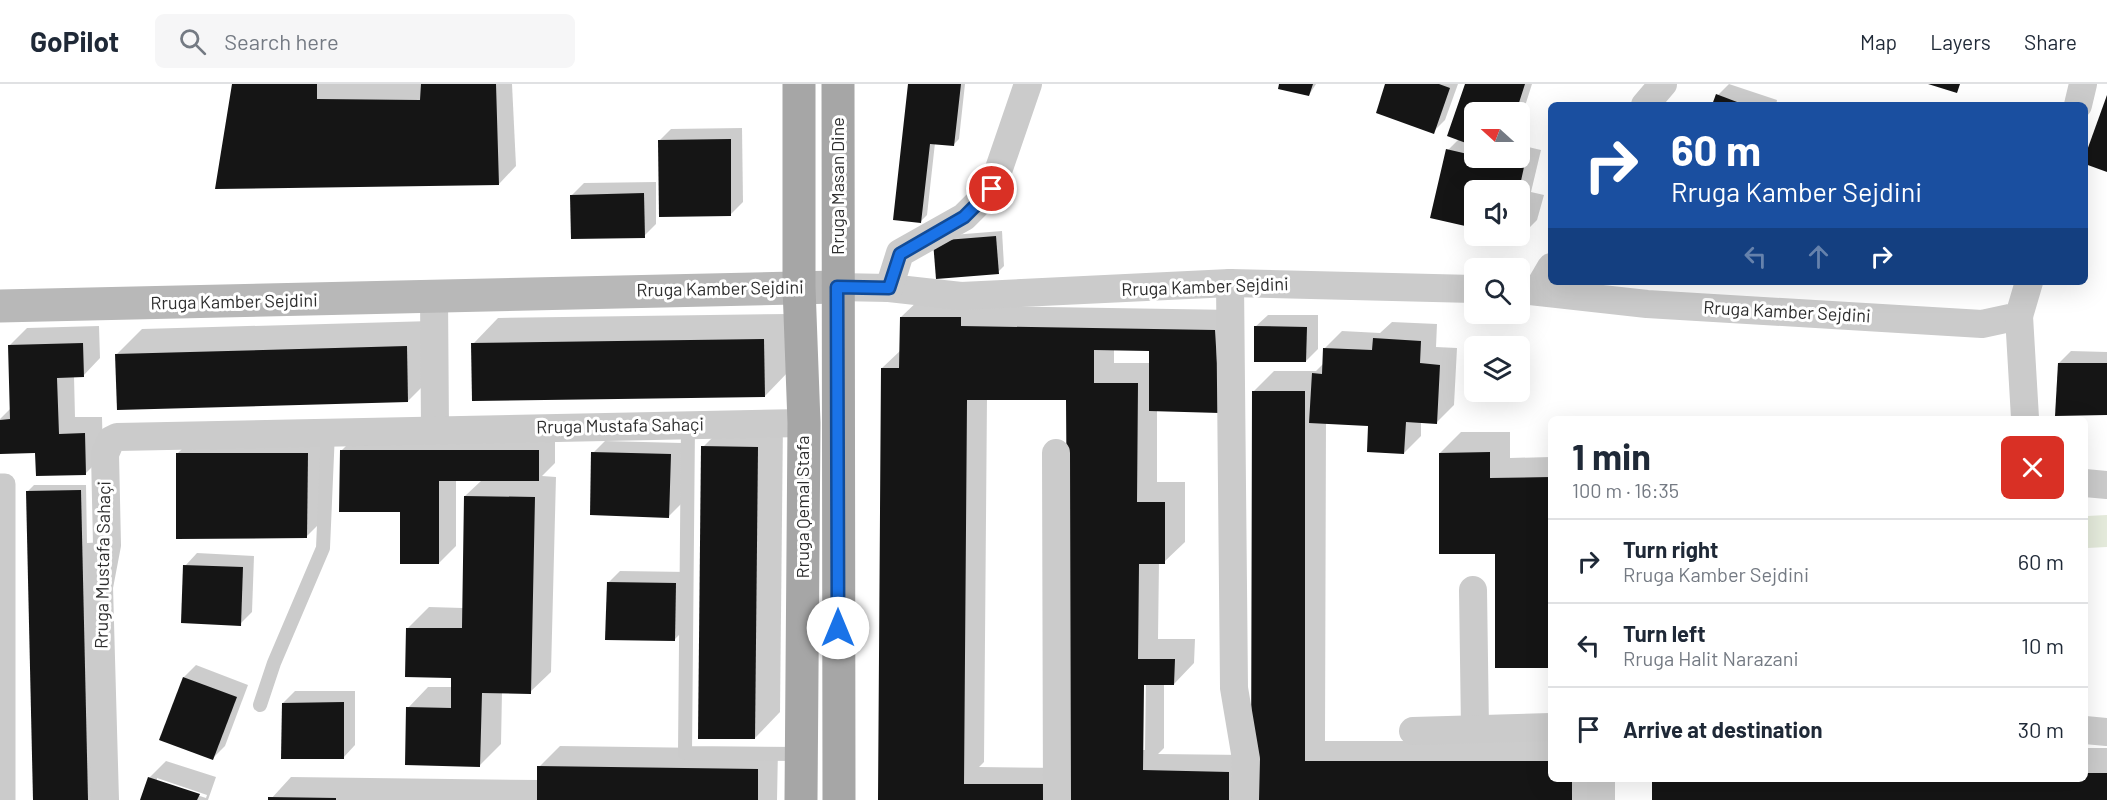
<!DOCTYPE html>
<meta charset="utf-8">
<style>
:root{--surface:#fff;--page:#f6f6f7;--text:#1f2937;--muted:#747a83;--line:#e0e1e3}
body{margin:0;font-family:Barlow,sans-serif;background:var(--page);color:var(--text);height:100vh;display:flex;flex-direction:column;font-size:22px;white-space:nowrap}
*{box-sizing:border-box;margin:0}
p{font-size:20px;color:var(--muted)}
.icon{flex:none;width:33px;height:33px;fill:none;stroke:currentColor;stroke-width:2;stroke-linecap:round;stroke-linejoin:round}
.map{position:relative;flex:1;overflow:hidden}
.side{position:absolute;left:1548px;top:332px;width:540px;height:366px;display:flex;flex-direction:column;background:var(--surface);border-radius:9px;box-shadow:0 6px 24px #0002}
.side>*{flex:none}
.banner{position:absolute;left:1548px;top:18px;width:540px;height:183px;border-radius:9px;box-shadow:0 6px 24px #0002;background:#1a4fa0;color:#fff;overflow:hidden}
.needle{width:39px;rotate:291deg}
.controls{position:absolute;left:1464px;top:18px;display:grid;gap:12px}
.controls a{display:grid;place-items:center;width:66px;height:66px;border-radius:9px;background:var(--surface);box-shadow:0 6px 24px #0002;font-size:30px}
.pin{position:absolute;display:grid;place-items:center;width:51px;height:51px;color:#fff;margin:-26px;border:3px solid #fff;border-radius:50%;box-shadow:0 2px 6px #0007}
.me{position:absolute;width:66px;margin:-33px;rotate:0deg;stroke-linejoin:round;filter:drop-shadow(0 0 4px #0008)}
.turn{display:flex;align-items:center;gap:21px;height:126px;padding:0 24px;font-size:27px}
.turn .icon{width:78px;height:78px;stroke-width:2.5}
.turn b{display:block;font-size:42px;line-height:51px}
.lanes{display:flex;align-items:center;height:57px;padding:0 24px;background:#0003;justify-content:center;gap:30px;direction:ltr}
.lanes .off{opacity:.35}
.round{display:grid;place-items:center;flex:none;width:63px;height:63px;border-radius:9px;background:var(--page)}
.summary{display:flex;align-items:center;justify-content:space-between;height:102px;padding:0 24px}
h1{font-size:36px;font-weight:700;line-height:45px}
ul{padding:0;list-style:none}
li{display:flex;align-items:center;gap:18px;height:84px;padding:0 24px;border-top:2px solid var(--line)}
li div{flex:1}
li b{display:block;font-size:22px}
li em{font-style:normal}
header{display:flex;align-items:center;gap:36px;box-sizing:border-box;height:84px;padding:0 30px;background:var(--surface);border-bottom:2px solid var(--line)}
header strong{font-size:28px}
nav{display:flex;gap:33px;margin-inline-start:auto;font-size:21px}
.search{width:420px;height:54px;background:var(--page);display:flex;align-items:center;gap:15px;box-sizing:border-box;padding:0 21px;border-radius:9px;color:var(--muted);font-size:22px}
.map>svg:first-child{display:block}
</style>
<header>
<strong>GoPilot</strong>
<div class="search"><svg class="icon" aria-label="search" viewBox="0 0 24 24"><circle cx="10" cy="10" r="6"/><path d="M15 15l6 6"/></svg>Search here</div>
<nav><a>Map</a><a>Layers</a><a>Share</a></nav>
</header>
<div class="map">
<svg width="2107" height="716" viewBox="0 0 2107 716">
<rect width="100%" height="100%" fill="#fff"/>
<path fill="#e5ebdc" d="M2107 431V463L2087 464V432Z"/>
<g fill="#0003" fill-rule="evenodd">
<path d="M233 0H512L516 82 499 100Z"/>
<path d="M910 0H965L959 55 953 61 935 59 927 131 921 137Z"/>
<path d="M1280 0H1316L1309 11Z"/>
<path d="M1387 0H1458L1445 36 1433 48Z"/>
<path d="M1467 0H1532L1520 38V28H1474V74H1520V61L1541 66 1531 108 1544 111 1537 136 1520 153 1512 152H1520V106H1474V143L1432 133 1448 66 1459 55Z"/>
<path d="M1729 0 1777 16 1776 21H1714L1718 11Z"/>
<path d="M742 44 743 118 731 130 659 57 671 45Z"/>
<path d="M656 98V140L644 152 572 111 584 99Z"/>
<path d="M1002 147 1004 182 998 188 940 152Z"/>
<path d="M922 213 981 222 1235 226 1240 306 1157 326V398H1185V458L1164 478H1159L1158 555H1195L1194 579 1174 600H1164V664L1158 670 1246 671 1245 716H1070L1067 315 987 314 984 678 979 683 1065 684V716H879L882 284 901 266V233ZM1114 265H1151V279H1114ZM1143 594H1146L1145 666H1142Z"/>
<path d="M789 230 790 286 765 312 473 260 498 234Z"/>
<path d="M1268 231H1318V265L1306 277 1255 243Z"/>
<path d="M432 237 433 292 408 317 116 271 142 245Z"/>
<path d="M1392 238 1437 240 1436 263 1457 264 1454 321 1437 338 1421 337V352L1404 369 1369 340 1326 338 1325 657H1551V694H1593L1588 716H1252L1253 308 1274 287H1316L1324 279 1325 264 1342 247 1380 249Z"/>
<path d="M99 242 100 274 83 292H74L75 333H102L103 372 86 389 37 368 0 369V335L11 324 10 261 27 244Z"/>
<path d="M2071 267 2107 268V330L2059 279Z"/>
<path d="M1727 332V334H1676L1678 333Z"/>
<path d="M1961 332V334H1910L1912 333Z"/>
<path d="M728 338H783L780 628 755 654 703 363Z"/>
<path d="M1461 348H1510V374L1551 373V582L1497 468 1440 369Z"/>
<path d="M358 350H555V379L542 392 556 393 551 588 530 608H502L501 660 480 681 408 624 428 603H453V592L408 544 429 523 463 524 465 412 482 396H456V462L439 479 401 426 341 367Z"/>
<path d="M194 353H324L323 436 306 453 177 370Z"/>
<path d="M605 357 682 359 681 420 669 432 593 369Z"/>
<path d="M34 401H86L87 459 107 458 113 716H35L28 407Z"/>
<path d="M197 469 254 472 252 528 240 540 185 482Z"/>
<path d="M620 487 688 488 686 544 674 556 608 499Z"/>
<path d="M196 581 248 601 225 662 213 674 184 593Z"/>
<path d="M295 607H355V661L343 674 283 619Z"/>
<path d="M560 662 778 665 777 716H270L291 693 539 696V683Z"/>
<path d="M2085 664H2107V716H1653V694H2085Z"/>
<path d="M166 677 216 693 208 716H142L149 694ZM157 694 207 711 206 714 157 698Z"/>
</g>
<g fill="#151515">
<path d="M232 0H317V15L420 16 421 0H496L499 101 215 105Z"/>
<path d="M908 0H961L954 62 930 60 921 139 893 136Z"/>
<path d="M1279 0H1313L1309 12 1278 5Z"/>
<path d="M1385 0H1439L1450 4 1434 50 1376 29Z"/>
<path d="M1465 0H1525L1516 28H1474V62L1447 52Z"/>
<path d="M1928 0H1960L1957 9Z"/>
<path d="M1716 10 1745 21H1712Z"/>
<path d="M2107 11V88L2085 80V72Z"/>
<path d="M731 55V132L659 133 658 56Z"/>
<path d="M1446 65 1524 83 1519 106H1474V144L1430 134Z"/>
<path d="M644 109 645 154 571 155 570 111Z"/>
<path d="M1520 126 1527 128 1520 157 1509 152H1520Z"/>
<path d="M996 152 999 190 936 195 933 157Z"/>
<path d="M900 233H961V242L1215 246 1220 329 1149 327V267L1094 266V299H1138L1137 418H1165V480H1139L1138 575H1175L1174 601H1144L1143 686 1229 688V716H1069L1066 316H967L964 700H1049V716H878L881 284H899Z"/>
<path d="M1254 242 1307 243 1306 278H1254Z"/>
<path d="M1373 254 1421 257 1420 279 1440 281 1437 340 1406 338 1404 370 1367 368 1368 342 1309 339 1312 289 1322 290 1323 264 1372 266Z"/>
<path d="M764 255 765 313 472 317 471 259Z"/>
<path d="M83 259 84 293 57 294 59 350 85 349 86 391 36 392 35 369 0 370V336L10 335 8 261Z"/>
<path d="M407 262 408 318 117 326 115 270Z"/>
<path d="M2058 279H2107V331L2055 332Z"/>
<path d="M1252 307H1305V677H1551V694H1572V716H1251Z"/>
<path d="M701 362 758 363 755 655H698Z"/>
<path d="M340 366H539V397H439V480H400V428H339Z"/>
<path d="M591 368 671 370 669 434 590 431Z"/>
<path d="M1490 368V394L1551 393V584H1495V470H1439V369Z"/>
<path d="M176 369H308L307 454 176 455Z"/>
<path d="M81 406 88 716H33L26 407Z"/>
<path d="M464 412 535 413 531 610 482 609 480 683 405 681 406 623 451 624V594L405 593 406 544H462Z"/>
<path d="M183 481 243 483 241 542 181 539Z"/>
<path d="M607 498 676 499 675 557 605 556Z"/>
<path d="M183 593 237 613 213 676 159 656Z"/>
<path d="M344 618V675H281L282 619Z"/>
<path d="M537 682 758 685V716H537Z"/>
<path d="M2085 689H2107V716H1652V694H2085Z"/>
<path d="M148 693 200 710 197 716H140Z"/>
<path d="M268 713 336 714V716H268Z"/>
</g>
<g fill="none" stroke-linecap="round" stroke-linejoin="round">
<g stroke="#cbcbcb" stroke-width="14">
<path d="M688 341 685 669 802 670"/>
<path d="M260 621 274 579 323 464 328 348"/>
</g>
<path stroke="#cbcbcb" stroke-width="21" d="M0 400H5V716"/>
<g stroke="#cbcbcb" stroke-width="28">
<path d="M1645 21 1663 0"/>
<path d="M2078 21 2083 0"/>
<path d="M1230 199 1234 604 1246 675 1245 716"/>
<path d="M837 203 889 204 961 212 1230 199 1474 205"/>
<path d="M889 204 900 169 964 133 992 105 1028 0"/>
<path d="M1520 206 1647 220 1982 240 2019 232 2029 198"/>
<path d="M1537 207 1551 183"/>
<path d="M434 212 435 346"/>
<path d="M2019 232 2025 334"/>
<path d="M1056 369 1057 716"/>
<path d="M2085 399 2107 401"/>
<path d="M1473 506 1475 645"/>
<path d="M2085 646 2107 648"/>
<path d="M1413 647 1551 643"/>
<path d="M1601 694V716"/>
<path d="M105 716 99 503 107 461 105 370 111 356 117 353 804 339"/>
</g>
<path stroke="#b8b8b8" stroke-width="33" d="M0 222 837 203"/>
<g stroke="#a6a6a6" stroke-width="33">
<path d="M799 0V203L804 339 801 716"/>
<path d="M838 0 839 716"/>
</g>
</g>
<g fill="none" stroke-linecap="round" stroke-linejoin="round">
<defs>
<path id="route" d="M838 544 837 203 889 204 900 170 964 133 992 105"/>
</defs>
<use href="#route" stroke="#114b97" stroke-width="15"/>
<use href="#route" stroke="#1a73e8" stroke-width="10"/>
</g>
<g text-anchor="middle" stroke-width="6" stroke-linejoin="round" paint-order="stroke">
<g font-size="18" fill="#2e2e2e" stroke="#fff">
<text transform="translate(838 102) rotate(-90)" y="6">Rruga Masan Dine</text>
<text transform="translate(1205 203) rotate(-2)" y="6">Rruga Kamber Sejdini</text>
<text transform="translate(720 205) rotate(-1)" y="6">Rruga Kamber Sejdini</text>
<text transform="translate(234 218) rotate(-1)" y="6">Rruga Kamber Sejdini</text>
<text transform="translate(1787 228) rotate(3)" y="6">Rruga Kamber Sejdini</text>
<text transform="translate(620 342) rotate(-1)" y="6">Rruga Mustafa Sahaçi</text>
<text transform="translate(803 423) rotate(-90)" y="6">Rruga Qemal Stafa</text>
<text transform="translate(103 481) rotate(-89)" y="6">Rruga Mustafa Sahaçi</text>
</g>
</g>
</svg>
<div class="controls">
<a><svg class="needle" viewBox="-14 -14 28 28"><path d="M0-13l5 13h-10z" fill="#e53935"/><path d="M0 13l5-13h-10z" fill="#747a83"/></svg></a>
<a><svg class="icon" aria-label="sound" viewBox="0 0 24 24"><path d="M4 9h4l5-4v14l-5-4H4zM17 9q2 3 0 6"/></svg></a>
<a><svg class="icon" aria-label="search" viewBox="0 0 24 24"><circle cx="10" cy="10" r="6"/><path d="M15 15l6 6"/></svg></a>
<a><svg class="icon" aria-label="layers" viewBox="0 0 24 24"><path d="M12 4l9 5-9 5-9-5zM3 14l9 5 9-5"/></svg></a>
</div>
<div class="pin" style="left:992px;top:105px;background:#d93025"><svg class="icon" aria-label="arrive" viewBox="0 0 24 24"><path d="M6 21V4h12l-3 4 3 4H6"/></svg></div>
<svg class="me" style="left:838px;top:544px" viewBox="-20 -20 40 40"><circle r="19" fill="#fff"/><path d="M0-13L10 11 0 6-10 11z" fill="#1a73e8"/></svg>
<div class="banner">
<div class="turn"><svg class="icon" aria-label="right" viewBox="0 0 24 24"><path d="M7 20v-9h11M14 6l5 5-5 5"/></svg><div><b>60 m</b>Rruga Kamber Sejdini</div></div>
<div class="lanes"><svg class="icon off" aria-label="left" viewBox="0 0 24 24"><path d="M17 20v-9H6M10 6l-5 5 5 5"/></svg><svg class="icon off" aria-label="ahead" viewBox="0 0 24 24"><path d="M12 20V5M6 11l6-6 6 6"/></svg><svg class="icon" aria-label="right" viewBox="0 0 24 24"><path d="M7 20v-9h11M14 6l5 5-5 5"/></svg></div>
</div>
<section class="side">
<div class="summary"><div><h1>1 min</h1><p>100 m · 16:35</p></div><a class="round" style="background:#d93025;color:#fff"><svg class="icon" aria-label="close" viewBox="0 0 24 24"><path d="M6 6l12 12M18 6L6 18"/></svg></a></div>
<ul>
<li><svg class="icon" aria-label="right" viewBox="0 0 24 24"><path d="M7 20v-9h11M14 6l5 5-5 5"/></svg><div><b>Turn right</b><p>Rruga Kamber Sejdini</p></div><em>60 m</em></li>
<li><svg class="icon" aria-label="left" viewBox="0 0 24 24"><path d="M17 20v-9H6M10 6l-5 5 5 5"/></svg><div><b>Turn left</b><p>Rruga Halit Narazani</p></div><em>10 m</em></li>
<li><svg class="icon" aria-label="arrive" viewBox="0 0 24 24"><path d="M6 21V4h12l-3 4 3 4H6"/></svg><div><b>Arrive at destination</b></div><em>30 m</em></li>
</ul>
</section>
</div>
